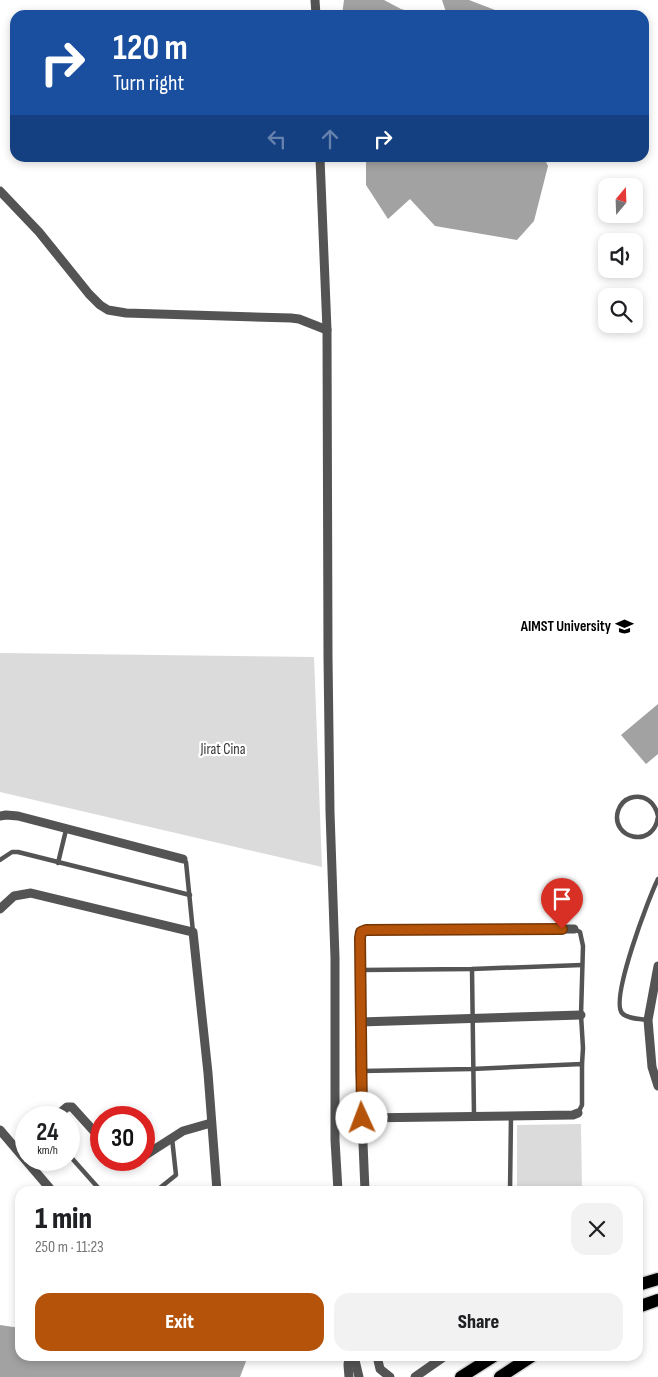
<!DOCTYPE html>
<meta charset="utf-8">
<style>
:root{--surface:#fff;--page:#f2f2f2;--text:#202124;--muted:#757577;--accent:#b45309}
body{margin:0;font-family:"Sofia Sans Condensed",sans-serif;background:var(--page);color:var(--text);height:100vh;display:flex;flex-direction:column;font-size:19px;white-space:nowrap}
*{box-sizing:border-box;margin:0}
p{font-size:16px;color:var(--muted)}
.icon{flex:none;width:28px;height:28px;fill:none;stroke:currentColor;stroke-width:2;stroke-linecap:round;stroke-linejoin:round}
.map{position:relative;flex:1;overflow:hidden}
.panel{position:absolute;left:15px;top:1186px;width:628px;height:175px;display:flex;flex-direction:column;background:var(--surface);border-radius:15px;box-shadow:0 2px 8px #0003}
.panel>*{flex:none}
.hud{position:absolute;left:10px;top:10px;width:639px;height:152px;border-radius:15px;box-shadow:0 2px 8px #0003;background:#1a4fa0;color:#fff;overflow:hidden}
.needle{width:32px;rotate:19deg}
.controls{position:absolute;left:598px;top:178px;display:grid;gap:10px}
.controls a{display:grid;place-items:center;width:45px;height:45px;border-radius:10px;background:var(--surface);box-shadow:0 2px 8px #0003;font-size:25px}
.speed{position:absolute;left:15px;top:1106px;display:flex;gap:10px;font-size:25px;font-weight:700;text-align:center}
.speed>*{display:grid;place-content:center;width:65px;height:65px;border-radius:50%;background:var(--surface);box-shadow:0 2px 8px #0003;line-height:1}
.speed small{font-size:12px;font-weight:400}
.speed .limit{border:8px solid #d22;background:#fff;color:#111}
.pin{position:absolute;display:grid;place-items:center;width:42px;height:42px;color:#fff;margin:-51px -21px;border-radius:50% 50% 50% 0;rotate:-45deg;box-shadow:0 0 5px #0007}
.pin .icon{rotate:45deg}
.me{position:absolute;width:55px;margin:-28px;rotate:358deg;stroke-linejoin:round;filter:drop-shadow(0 0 4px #0008)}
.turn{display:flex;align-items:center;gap:18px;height:105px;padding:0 20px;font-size:22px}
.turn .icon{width:65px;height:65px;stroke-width:2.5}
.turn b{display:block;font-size:35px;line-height:42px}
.lanes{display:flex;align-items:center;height:48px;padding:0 20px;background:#0003;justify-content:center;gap:25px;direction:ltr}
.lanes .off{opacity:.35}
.round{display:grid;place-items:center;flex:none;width:52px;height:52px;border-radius:15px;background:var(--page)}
.summary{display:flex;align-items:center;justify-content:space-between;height:85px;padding:0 20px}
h1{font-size:30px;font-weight:800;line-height:38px}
.action{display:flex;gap:10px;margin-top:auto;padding:10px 20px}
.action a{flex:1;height:58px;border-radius:15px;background:var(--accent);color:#fff;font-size:20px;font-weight:800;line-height:58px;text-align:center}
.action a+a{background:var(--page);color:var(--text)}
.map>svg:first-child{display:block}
</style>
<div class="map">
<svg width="658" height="1377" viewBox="0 0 658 1377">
<rect width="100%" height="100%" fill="#fff"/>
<g fill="#dbdbdb">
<path d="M0 653 314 657 322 867 0 792Z"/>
<path d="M581 1124 582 1191H517V1125Z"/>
</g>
<g fill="#a2a2a2">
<path d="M344 0H384L401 9 423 15H342Z"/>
<path d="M442 0H469L508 15H447Z"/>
<path d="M366 158H544L548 166 534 221 517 240 435 226 410 199 388 219 366 185Z"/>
<path d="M658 704V754L646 764 621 735Z"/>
<path d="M0 1325 20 1328V1356H248L240 1377H0Z"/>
</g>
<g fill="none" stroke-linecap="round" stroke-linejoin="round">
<defs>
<g id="primary">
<path d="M638 1285 658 1279"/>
<path d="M638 1307 658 1300"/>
<path d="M461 1377 494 1356"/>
<path d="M500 1377 532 1356"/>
</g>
</defs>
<use href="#primary" stroke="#dbdbdb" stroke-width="15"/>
<g stroke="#545454" stroke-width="4.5">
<path d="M658 816C655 803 645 793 630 798 624 800 620 805 618 811 610 838 653 850 658 817"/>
<path d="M183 859 186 862 193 932"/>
<path d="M0 860 12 852H18L190 895"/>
<path d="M58 863 66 830"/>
<path d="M574 929 580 932 583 946 581 1015 583 1048 582 1064"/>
<path d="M472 969 474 1116"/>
<path d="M361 970 472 969 582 965"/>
<path d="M648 1020C640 1019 627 1019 622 1013 610 999 649 897 658 879"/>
<path d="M361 1071 472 1069 582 1064V1105L578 1113"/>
<path d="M69 1155 101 1191"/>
<path d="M156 1191 176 1175 172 1138"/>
<path d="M510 1191 511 1116"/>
<path d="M638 1249V1248"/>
</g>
<g stroke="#545454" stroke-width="9">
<path d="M315 0 316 15"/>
<path d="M320 158 327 330 328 657 330 812 335 958V1140L338 1191"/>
<path d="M0 191 39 232 89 294 100 305 108 310 126 313 291 318 299 319 327 330"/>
<path d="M0 816 6 815 18 816 183 859"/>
<path d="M0 909 14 896 31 893 193 932 208 1073 217 1191"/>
<path d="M658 966 648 1020 652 1067 658 1086"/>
<path d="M360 1022 581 1015"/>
<path d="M54 1118 67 1107H72L101 1139"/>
<path d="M362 1118 573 1115 578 1113"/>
<path d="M0 1130 52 1191"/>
<path d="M144 1156 183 1131 211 1123"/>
<path d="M365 1191 360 1071V938L361 932 366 930 574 929"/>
<path d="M354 1356 359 1377"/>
<path d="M377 1356 380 1369 390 1377"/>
<path d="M349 1377 348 1365 349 1356"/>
<path d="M415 1377 445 1356"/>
</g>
<use href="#primary" stroke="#000" stroke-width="12"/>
</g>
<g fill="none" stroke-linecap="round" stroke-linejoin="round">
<defs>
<path id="route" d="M362 1118 360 938 361 932 366 930 562 929"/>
</defs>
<use href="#route" stroke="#753606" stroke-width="12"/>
<use href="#route" stroke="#b45309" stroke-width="9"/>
</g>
<defs>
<symbol id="university-bare" viewBox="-9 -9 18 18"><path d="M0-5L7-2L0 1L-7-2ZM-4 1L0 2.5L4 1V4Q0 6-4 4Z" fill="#000" stroke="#fff" stroke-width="2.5" paint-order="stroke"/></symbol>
</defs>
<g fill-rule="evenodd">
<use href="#university-bare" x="612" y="614" width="25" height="25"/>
</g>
<g text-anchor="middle" stroke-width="4.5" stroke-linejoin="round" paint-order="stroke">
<g font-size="15" font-weight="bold" fill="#000" stroke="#fff" text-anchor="end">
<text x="611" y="631">AIMST University</text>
</g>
<g font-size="15" fill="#323232" stroke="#fff">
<text x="223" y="754">Jirat Cina</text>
</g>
</g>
</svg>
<div class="controls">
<a><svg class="needle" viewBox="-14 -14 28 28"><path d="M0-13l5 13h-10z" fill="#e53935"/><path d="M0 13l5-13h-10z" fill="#757577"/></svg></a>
<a><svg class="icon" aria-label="sound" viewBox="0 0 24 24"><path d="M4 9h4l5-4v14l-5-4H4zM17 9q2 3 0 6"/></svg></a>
<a><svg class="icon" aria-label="search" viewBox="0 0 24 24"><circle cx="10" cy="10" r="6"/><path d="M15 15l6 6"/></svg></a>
</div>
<div class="speed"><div>24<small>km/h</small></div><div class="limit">30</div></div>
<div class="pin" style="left:562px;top:929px;background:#d93025"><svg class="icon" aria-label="arrive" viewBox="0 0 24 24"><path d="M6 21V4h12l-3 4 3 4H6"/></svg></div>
<svg class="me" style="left:362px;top:1118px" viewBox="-20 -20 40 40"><circle r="19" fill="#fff"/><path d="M0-13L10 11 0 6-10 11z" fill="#b45309"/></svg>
<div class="hud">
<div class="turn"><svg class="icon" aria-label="right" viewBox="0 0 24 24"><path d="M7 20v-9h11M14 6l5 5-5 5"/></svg><div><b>120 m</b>Turn right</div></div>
<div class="lanes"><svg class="icon off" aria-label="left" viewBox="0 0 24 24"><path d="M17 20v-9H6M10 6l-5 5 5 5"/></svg><svg class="icon off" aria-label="ahead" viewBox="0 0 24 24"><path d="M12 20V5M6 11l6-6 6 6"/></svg><svg class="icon" aria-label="right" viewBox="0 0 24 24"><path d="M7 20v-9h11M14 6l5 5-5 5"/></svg></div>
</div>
<section class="panel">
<div class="summary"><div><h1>1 min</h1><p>250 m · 11:23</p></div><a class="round"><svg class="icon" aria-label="close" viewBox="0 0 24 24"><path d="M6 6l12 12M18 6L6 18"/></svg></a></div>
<div class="action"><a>Exit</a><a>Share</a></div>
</section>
</div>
